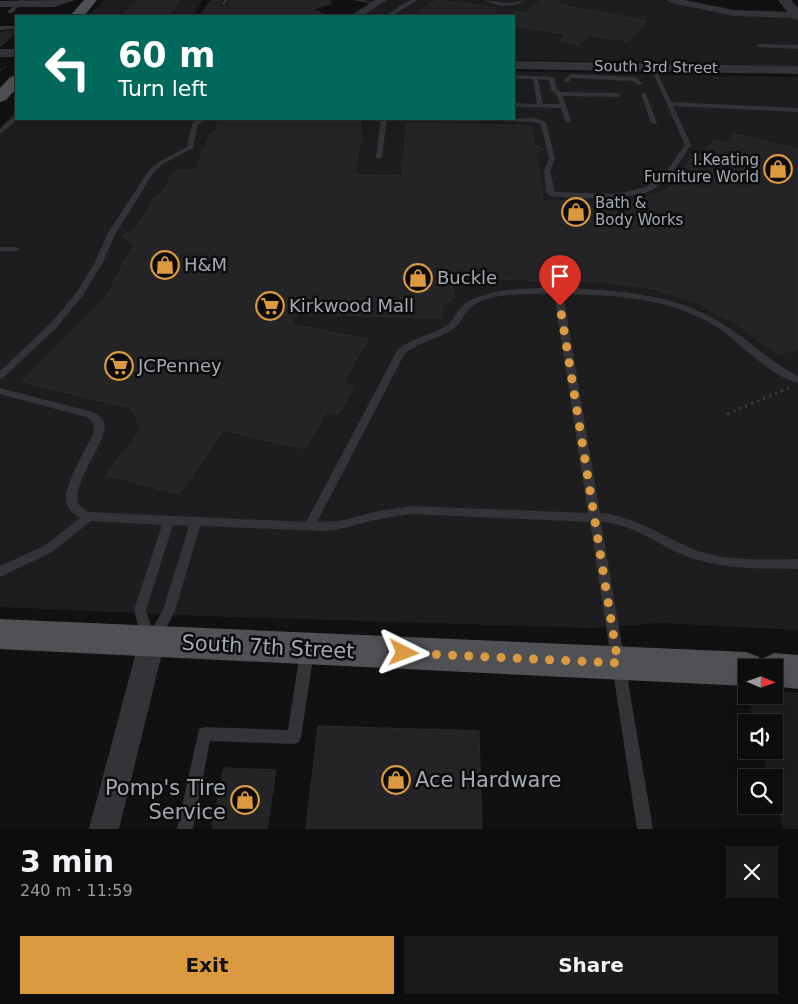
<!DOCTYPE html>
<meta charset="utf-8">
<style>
:root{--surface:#0d0d0e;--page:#1b1b1c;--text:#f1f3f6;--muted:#9a9c9e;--line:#2d2d2e;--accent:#db9940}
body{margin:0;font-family:"DejaVu Sans",sans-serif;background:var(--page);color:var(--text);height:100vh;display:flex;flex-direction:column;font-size:19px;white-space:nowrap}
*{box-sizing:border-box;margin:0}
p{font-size:16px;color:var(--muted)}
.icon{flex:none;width:28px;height:28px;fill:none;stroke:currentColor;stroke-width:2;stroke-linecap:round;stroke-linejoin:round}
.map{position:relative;height:829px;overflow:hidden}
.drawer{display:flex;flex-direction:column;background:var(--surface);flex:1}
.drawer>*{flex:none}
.top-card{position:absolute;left:15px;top:15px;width:500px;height:105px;border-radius:0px;box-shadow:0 5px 20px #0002,0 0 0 1px var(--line);background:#00695c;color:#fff;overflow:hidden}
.needle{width:32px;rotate:92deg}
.buttons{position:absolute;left:738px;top:659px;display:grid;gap:10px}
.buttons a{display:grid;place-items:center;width:45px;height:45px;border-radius:0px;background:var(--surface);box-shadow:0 5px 20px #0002,0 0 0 1px var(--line);font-size:25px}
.pin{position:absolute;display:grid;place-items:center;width:42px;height:42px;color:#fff;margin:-51px -21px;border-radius:50% 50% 50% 0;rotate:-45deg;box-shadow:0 0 5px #0007}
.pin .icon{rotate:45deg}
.me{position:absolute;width:55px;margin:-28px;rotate:93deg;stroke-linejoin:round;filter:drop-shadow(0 0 4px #0008)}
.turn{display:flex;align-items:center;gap:18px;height:105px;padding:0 20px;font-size:22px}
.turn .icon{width:65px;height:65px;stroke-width:2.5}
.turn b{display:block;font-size:35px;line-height:42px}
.round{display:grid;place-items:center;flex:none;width:52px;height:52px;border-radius:0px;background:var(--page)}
.headline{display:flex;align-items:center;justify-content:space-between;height:85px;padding:0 20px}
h1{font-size:30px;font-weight:800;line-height:38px}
.button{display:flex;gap:10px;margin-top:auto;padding:10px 20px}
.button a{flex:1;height:58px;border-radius:0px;background:var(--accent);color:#111;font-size:20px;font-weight:800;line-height:58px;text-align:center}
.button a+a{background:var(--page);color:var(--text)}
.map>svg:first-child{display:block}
</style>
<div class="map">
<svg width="798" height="829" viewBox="0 0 798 829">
<rect width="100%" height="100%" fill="#111112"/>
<g fill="#1d1d1f">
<path d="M104 0H203L193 16H88Z"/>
<path d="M374 0H660L726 14 798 18V66L514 60V16H348Z"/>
<path d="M514 71 798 77V630L659 623 591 628 202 616 0 607V128L16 110V119H514Z"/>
<path d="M745 690 746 695H774V691L798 693V829H783L774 795V778L769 777 761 750H774V722H754Z"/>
</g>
<g fill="#242426" stroke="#2b2b2e">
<path d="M158 0 179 1 168 16H123L137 1Z"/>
<path d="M211 0H222L219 5 221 7 227 6 230 0H330L331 4 312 9 327 16H200Z"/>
<path d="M437 0 496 8 495 16H413Z"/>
<path d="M542 0H560L556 4 646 21 628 41 588 35 579 45 559 41 566 34 514 26V11L526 13Z"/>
<path d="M16 31V32L0 47V32Z"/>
<path d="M219 119H360L362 143H360L355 175 402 176 407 123 531 126 534 144 544 149 536 154 543 201 579 200 581 206 627 203 661 193 698 170 684 167 695 154 702 155 714 140 727 143 734 134 798 149V348L779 355 735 323 696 302 656 289 607 282 489 279V286L454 285V298L442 305V318L294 314 293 325 368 339 343 383 354 386 338 414 327 411 305 449 223 430 179 494 106 475 141 429 132 408 22 382 105 299 134 244 123 236 136 230 155 196H160L174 171 197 170 202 150 206 148 209 135 216 131Z"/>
<path d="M318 726 479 731 482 829H306Z"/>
<path d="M224 768 276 770 267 829H212Z"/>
</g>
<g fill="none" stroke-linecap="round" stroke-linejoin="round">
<path stroke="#393a3e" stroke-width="2" stroke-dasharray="1 2" stroke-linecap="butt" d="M0 70 8 66"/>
<path stroke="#393a3e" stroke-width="3" stroke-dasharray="2.5 4" stroke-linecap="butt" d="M727 414 789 388"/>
<g fill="#333437" fill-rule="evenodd">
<path d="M20 0H25L12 13H8V11Z"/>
<path d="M224 0H228L225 5H221Z"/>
<path d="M352 0H364L377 3 375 4Z"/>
<path d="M412 0H418L391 16H386L404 3Z"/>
<path d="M483 0 510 3 525 0C514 9 495 6 483 0Z"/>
<path d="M0 26H16V29L0 30Z"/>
<path d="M759 44 798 45V49L757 47V45Z"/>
<path d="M650 66 655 67 671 102 798 108V112L673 106 691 145C680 161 668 182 650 191 630 200 573 199 550 196L546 191 544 171 549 159 541 124 534 122 497 121 494 119 535 118 546 122 555 159 550 171 555 192 616 194 646 187 665 173 685 145Z"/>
<path d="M571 74 635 77 643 84 638 85 633 81 572 78 568 82H564V80Z"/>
<path d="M514 75 554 77 557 89 561 92 618 93 621 95 618 97 563 96 571 121 568 123 565 121 561 108 514 107V103L537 104 533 79H514ZM538 79 549 80 551 90 557 95 560 104H543Z"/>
<path d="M641 93 646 94 657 123 656 124 651 123Z"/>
<path d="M16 115V119H18L0 134V129Z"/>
<path d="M199 119H206L198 125 193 148 163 164 154 172 116 233 102 264 83 295 57 327 3 378 0 379V371L51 323 77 292 94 264 108 233 149 170 159 162 187 147 192 124Z"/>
<path d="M381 119H387L382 157 379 159 376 157Z"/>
<path d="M0 247H16L20 249 16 251H0Z"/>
<path d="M560 288C615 290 675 293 723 324 749 340 770 362 798 376V383C767 374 743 345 717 327 671 298 615 295 563 294L600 513C634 515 664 538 696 550 728 562 764 559 798 559V569C761 568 726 570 691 558 661 547 633 523 601 522L653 829H637L590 522 411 514 379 519 340 529 323 531 200 526 175 611 157 645 152 647 147 645 139 629 134 610 162 525 91 521 52 552 0 577V566L44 546 80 518C73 514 67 508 66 500 64 486 86 448 93 434L94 424 87 417 82 416 0 394V388L89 411C94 412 102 417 104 422 110 440 72 480 78 504L88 512 306 522 398 349C413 338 431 335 446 326 455 320 457 308 466 303 490 287 532 288 560 288ZM525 294H554L588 513 411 506 379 511 340 521 317 522 405 353C420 342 438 339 453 329 461 324 463 314 470 308 484 296 508 295 525 294ZM173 525 189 526 163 610 152 629 146 610Z"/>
<path d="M307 646 312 648 314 652 301 737 299 742 294 744 210 741 193 829H177L199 729 204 727 288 730 300 652 302 648Z"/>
</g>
<g fill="#333437" fill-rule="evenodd">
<path d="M59 0H75L54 7H0V1Z"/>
<path d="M375 0H387L362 16H351Z"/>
<path d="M666 0H685L734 10 798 12V18L734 16 671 3Z"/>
<path d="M152 630 161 633 165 641 119 829H89L139 641 143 633Z"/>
</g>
<g fill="#333437" fill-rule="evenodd">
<path d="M778 0H791L798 8V20L793 19Z"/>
<rect x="0" y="49" width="16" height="8"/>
<path d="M514 61 798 66V74L514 69Z"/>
</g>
<g fill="#4f5155" fill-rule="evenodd">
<path d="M84 0H97L84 16H70Z"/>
<path d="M16 75V89L6 100 0 102V88L10 77Z"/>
<path d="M0 619 746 652 759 657 760 660 774 653 798 655V689L774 686V668H746V686L0 649Z"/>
</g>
</g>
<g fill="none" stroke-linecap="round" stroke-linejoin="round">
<path stroke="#db9940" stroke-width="9" stroke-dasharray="0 16.2" d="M404 653 618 663 560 306"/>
</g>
<defs>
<symbol id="shop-ring" viewBox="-11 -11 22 22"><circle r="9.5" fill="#0c0c0d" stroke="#db9940" stroke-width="1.5"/><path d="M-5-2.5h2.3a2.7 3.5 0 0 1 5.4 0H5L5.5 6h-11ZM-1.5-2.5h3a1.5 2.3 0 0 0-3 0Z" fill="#db9940"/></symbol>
<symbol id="supermarket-ring" viewBox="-11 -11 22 22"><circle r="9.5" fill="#0c0c0d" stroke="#db9940" stroke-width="1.5"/><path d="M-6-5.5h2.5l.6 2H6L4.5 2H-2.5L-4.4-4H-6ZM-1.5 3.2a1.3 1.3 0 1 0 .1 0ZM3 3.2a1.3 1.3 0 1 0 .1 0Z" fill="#db9940"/></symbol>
</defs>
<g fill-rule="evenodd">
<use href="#shop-ring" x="762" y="153" width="32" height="32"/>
<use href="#shop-ring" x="560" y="196" width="32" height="32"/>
<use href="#shop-ring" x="149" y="249" width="32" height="32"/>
<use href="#shop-ring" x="402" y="262" width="32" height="32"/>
<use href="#supermarket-ring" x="254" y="290" width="32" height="32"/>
<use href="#supermarket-ring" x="103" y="350" width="32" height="32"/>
<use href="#shop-ring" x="380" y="764" width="32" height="32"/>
<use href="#shop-ring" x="229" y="784" width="32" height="32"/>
</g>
<g text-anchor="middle" stroke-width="5" stroke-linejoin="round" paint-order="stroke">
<g font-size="15" fill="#a4a9b1" stroke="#0c0c0d">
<text transform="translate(656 67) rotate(1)" y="5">South 3rd Street</text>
</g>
<g font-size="15" fill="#a4a9b1" stroke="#0c0c0d" text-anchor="end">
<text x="759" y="165">I.Keating<tspan x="759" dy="17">Furniture World</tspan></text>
<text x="595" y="208" text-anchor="start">Bath &amp;<tspan x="595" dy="17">Body Works</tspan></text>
</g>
<g font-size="18" fill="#a4a9b1" stroke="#0c0c0d" text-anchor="start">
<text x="184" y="271">H&amp;M</text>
<text x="437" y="284">Buckle</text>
<text x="289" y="312">Kirkwood Mall</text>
<text x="138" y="372">JCPenney</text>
</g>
<g font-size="21" fill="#a4a9b1" stroke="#0c0c0d">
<text transform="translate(268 647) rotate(3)" y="7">South 7th Street</text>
</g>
<g font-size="21" fill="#a4a9b1" stroke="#0c0c0d" text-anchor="start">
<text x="415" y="787">Ace Hardware</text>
<text x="226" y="795" text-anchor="end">Pomp's Tire<tspan x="226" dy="24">Service</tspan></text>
</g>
</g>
</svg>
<div class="buttons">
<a><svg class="needle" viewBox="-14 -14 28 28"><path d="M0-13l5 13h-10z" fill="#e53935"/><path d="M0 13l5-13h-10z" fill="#9a9c9e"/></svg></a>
<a><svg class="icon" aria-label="sound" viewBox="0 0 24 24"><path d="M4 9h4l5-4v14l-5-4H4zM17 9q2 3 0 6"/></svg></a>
<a><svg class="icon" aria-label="search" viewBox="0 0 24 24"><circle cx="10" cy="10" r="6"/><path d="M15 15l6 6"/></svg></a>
</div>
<div class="pin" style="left:560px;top:306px;background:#d93025"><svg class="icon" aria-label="arrive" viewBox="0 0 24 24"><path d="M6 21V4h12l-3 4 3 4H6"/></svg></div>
<svg class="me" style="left:404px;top:653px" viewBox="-20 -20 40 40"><path d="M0-17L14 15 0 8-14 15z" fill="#db9940" stroke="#fff" stroke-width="4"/></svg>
<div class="top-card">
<div class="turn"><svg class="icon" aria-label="left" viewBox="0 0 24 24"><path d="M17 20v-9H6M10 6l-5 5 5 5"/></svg><div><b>60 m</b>Turn left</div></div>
</div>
</div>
<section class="drawer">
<div class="headline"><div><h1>3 min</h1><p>240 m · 11:59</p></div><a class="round"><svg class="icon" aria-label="close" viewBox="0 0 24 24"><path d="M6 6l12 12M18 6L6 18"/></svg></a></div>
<div class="button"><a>Exit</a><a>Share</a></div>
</section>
